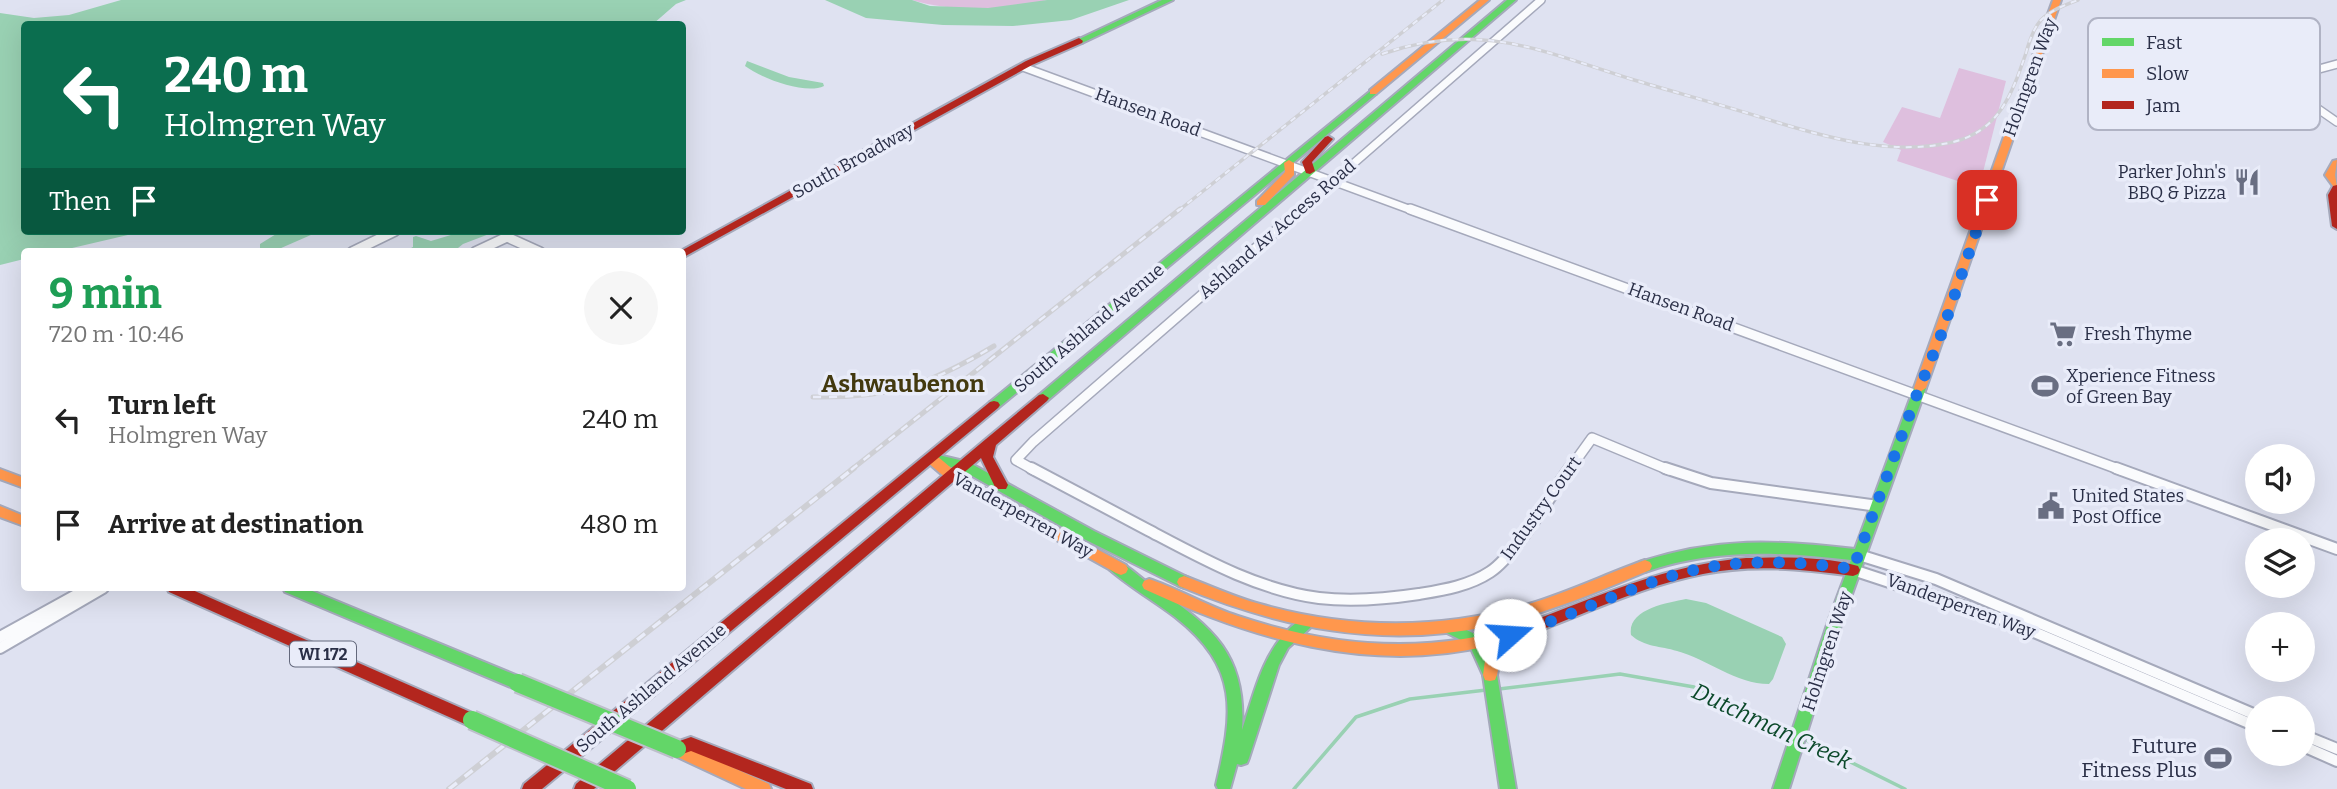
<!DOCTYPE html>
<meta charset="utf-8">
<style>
:root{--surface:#fff;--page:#f6f6f6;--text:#222;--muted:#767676}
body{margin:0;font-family:Bitter,serif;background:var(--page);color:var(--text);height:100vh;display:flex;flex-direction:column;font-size:26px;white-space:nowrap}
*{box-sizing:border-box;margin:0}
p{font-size:23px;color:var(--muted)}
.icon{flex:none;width:38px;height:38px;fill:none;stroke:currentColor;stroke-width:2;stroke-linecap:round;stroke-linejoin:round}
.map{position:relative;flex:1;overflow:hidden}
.panel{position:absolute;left:21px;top:248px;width:665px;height:343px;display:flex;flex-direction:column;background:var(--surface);border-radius:7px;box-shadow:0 7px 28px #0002}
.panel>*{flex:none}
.banner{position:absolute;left:21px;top:21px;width:665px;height:214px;border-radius:7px;box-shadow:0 7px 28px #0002;background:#0b6e4f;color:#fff;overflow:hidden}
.controls{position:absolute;left:2245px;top:444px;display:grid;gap:14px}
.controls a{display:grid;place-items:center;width:70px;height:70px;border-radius:50%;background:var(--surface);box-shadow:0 7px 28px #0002;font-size:35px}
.pin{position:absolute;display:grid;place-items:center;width:60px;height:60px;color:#fff;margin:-30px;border-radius:14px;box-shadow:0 4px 10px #0006}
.me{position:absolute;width:77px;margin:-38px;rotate:71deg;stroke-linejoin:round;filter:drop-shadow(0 0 5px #0008)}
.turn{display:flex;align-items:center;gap:24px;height:147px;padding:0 28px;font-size:32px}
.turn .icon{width:91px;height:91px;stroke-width:2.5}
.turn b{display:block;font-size:49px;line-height:60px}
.then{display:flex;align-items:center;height:66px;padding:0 28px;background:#0003;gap:14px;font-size:26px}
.round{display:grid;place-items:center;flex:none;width:74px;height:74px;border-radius:37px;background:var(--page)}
.overview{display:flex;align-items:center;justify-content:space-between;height:119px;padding:0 28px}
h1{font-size:42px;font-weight:700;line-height:52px;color:#1e9e55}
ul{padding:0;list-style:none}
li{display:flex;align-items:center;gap:21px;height:105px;padding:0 28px}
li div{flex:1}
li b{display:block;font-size:26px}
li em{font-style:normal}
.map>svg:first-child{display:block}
</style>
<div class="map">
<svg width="2337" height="789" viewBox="0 0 2337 789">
<rect width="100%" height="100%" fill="#dfe2f1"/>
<g fill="#debfde">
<path d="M912 0H1047C1010 11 949 12 912 0Z"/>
<path d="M1959 68 2006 81 1979 188 1897 161 1901 150 1883 142 1902 107 1940 118Z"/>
</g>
<g fill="#99d1b3">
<path d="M121 0H686L676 4 653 24H24V231H145L55 252H24V259L0 265V13L34 18 69 15Z"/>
<path d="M825 0H912L930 6 988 8 1047 0H1129L1071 20 1013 26 943 25 866 18Z"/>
<path d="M747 61 789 77 823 83 824 86C805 95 761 78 745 66Z"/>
<path d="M281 231H320L272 252H260V244Z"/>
<path d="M464 231H497L463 244 453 252H403L413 247V237L416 236 431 241Z"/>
<path d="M1686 599 1706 603 1782 637 1786 644 1773 679 1769 684C1736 684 1707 659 1677 651 1661 646 1644 647 1631 635 1627 609 1667 603 1686 599Z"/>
</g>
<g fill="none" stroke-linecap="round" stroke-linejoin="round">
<g stroke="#99d1b3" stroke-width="3.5">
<path d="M1499 689 1620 674 1694 687 1795 735"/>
<path d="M1804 739 1905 789"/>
<path d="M1294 789 1356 717 1410 699 1486 690"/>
</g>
<defs>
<g id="street-far2">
<path d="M2337 64 2308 72 2299 87 2311 104 2337 122"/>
<path d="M1023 67 1414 211"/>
<path d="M1299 211 1541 0"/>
</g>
<g id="street-far1">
<path d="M1410 209 2121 470"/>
<path d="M507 237 540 252"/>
<path d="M352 252 395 231"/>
<path d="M475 252 507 237"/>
<path d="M1034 470 1016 460 1033 442 1301 209"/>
<path d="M1569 470 1592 438 1669 470"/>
</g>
<g id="street">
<path d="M1031 468C1070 489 1109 509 1148 530 1201 558 1258 590 1319 598 1353 602 1386 599 1419 594 1443 590 1469 586 1490 572 1515 556 1551 494 1570 468"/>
<path d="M1665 468 1711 483 1878 506"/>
<path d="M2116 468 2337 549"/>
<path d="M1859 555 1936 579 2258 716"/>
<path d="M1853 570 2008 621 2258 727"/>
<path d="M0 637 89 588"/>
<path d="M0 648 103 588"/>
<path d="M2303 735 2337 749"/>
<path d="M2303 746 2337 761"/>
</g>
<g id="fast">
<path d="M1162 0H1173L1082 43 1075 41Z"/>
<path d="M1507 0H1516L1047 401H1039L1037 398 1039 395Z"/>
<path d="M1373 89 1376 90V94L998 408H990L988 405 990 402Z"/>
<path d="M1920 384 1926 388 1843 619 1789 789H1773L1829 619 1851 560C1779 552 1715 548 1645 572L1640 570 1638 566 1640 562C1717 537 1776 540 1855 549L1914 388Z"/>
<path d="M934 454 968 462 1094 531 1189 578 1191 582 1189 586 1184 588 1179 586 1084 539 960 469 929 462 928 459 929 456Z"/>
<path d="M1115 560C1129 565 1142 580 1155 588 1213 627 1247 655 1242 730 1254 694 1262 654 1291 627 1298 622 1301 617 1310 620L1312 624 1310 628 1288 648 1279 665 1249 758 1247 763 1241 765 1237 764 1230 789H1218L1216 785C1233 712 1240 668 1175 617 1154 601 1131 588 1110 570L1108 566 1110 562Z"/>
<path d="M283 588H305L523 678 526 683 523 688 518 689 513 688 285 592Z"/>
<path d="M1448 621 1479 636 1497 675 1516 789H1500L1483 675 1469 644 1443 631 1441 627 1443 623Z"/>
</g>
<g id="slow">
<path d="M1480 0H1489L1376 94H1370V90Z"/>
<path d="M2053 0H2061L1926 388 1920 392 1916 391 1914 388Z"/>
<path d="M1289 160 1294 163V175L1265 205H1257V201L1285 172 1284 163Z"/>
<path d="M2337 160 2335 175 2337 187 2333 186 2325 175 2333 161Z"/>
<path d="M931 453 936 455 957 473 1126 565 1128 569 1126 573 1121 575 1116 573 947 479 926 461 925 458 926 455Z"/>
<path d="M0 469 24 478V488L0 479Z"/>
<path d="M0 506 24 516V526L0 517Z"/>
<path d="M1645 560 1650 562 1652 566 1650 570C1598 592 1545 614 1490 626 1380 649 1281 628 1179 586L1177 582 1179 578 1184 576C1209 585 1234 597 1260 604 1349 629 1440 630 1529 604 1569 592 1606 574 1645 560Z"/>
<path d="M1149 579C1179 589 1207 606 1238 616 1310 640 1388 651 1463 639 1479 637 1495 632 1510 629L1515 631 1517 635 1515 639 1503 643 1497 675 1495 680 1490 681 1485 680 1483 675 1487 646C1368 674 1252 639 1144 589L1142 585 1144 581Z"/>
<path d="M677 742 769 784 771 789H746L671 754 669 749 671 744Z"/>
</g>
<g id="jam">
<path d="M1079 38 1083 41 1082 43 1032 65 682 258V252H679L1026 61Z"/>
<path d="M1328 136 1333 139 1312 162 1315 171 1310 174 1306 173 1302 162 1325 137Z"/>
<path d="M2337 185V229L2332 226 2328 195 2333 186Z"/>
<path d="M1043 394 1049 398 1047 401 996 445 993 457 1008 485 1006 489H996L981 458 594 789H574L576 784 986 439 1039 395Z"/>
<path d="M994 401 998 402 1000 405 998 408 542 789H522L524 784 990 402Z"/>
<path d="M1746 558C1780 557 1825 556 1858 566L1860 570 1858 574 1853 576C1803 569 1753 564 1703 574 1636 587 1574 620 1510 641L1505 639 1503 635 1505 631C1584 603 1661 565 1746 558Z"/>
<path d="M167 588H188L477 715 480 720 477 725 472 727 467 725 169 592Z"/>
<path d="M691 737 811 784 813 789H786L691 751 677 756 671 754 669 749 671 744Z"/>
</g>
</defs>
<use href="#street-far2" stroke="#a5a9bb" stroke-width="10"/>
<use href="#street-far1" stroke="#a5a9bb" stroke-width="12"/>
<use href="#street" stroke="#a5a9bb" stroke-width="14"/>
<use href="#fast" stroke="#a5a9bb" stroke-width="4"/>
<use href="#slow" stroke="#a5a9bb" stroke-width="4"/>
<use href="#jam" stroke="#a5a9bb" stroke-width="4"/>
<use href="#street-far2" stroke="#fafbfd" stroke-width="7"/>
<use href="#street-far1" stroke="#fafbfd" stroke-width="9"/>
<use href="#street" stroke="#fafbfd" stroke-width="10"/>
<use href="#fast" fill="#63d668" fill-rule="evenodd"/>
<use href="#slow" fill="#ff974d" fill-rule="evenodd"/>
<use href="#jam" fill="#b3261e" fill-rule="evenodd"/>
<defs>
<g id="rail-far2">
<path d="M1382 54C1480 20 1541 51 1634 80 1681 94 1729 107 1776 122 1832 139 1894 156 1953 142 1999 131 2012 94 2026 53 2029 42 2033 29 2041 20 2051 10 2065 5 2078 0"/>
<path d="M1178 211 1443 0"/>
</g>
<g id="rail-far1">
<path d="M813 397C892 398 927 386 994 346"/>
<path d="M851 470 1180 209"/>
</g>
<path id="rail" d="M449 789 854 468"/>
</defs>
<use href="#rail-far2" stroke="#cecfd4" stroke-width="3.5"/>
<use href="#rail-far1" stroke="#cecfd4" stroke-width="5"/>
<use href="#rail" stroke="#cecfd4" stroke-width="6"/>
<use href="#rail-far2" stroke="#e9ecf9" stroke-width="2" stroke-dasharray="6" stroke-linecap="butt"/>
<use href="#rail-far1" stroke="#e9ecf9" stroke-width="2.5" stroke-dasharray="8" stroke-linecap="butt"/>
<use href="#rail" stroke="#e9ecf9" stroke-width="3.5" stroke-dasharray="10" stroke-linecap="butt"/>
<defs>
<g id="fast-bridge">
<path d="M518 683 677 749"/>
<path d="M472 720 627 789"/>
</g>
</defs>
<use href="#fast-bridge" stroke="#bdbfcb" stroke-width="22" stroke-linecap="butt"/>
<use href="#fast-bridge" stroke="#63d668" stroke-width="18"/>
</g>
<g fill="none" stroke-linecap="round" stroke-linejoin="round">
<path stroke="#1a73e8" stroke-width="12" stroke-dasharray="0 21.6" d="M1510 635C1569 618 1623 589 1682 573 1737 558 1799 561 1853 569L1917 394 1940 338 1987 200"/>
</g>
<defs>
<symbol id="restaurant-bare" viewBox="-9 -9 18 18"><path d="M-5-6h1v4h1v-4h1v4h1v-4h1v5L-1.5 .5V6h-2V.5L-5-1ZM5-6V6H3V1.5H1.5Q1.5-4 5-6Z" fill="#696e82" stroke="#e9ecf9" stroke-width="2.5" paint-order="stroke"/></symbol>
<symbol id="supermarket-bare" viewBox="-9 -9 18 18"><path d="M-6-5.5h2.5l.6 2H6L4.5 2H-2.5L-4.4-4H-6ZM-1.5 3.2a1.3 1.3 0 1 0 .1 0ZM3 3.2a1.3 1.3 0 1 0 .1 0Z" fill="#696e82" stroke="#e9ecf9" stroke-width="2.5" paint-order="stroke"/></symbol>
<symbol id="stadium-bare" viewBox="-9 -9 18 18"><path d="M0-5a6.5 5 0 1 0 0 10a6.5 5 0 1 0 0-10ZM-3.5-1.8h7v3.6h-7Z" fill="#696e82" stroke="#e9ecf9" stroke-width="2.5" paint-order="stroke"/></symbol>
<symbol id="civic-bare" viewBox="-9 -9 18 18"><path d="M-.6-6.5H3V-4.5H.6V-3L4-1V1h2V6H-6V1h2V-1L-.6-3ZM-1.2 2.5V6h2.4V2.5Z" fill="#696e82" stroke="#e9ecf9" stroke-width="2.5" paint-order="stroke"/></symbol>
</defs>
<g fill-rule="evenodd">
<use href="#restaurant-bare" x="2228" y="163" width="38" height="38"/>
<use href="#supermarket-bare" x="2044" y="315" width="38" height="38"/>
<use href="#stadium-bare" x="2026" y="367" width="38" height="38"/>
<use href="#civic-bare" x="2032" y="487" width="38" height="38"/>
<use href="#stadium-bare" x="2199" y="739" width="38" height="38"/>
</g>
<g text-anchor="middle" stroke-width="7" stroke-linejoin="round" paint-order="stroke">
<rect fill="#e9ecf9" stroke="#63687c" stroke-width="2" x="290" y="641.5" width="66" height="25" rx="5"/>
<g font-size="16" font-weight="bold" fill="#2a2f47">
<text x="323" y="660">WI 172</text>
</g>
<g font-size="18" fill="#2a2f47" stroke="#e9ecf9">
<text transform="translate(2030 77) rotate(-70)" y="6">Holmgren Way</text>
<text transform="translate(1148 112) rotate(20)" y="6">Hansen Road</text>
<text transform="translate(853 161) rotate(-29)" y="6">South Broadway</text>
<text transform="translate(1277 229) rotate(-41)" y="6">Ashland Av Access Road</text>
<text transform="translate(1681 307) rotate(20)" y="6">Hansen Road</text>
<text transform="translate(1089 328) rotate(-40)" y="6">South Ashland Avenue</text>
<text transform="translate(1541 508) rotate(-54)" y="6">Industry Court</text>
<text transform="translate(1023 515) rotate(29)" y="6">Vanderperren Way</text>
<text transform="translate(1961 606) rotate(20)" y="6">Vanderperren Way</text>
<text transform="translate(1827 651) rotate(-72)" y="6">Holmgren Way</text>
<text transform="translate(651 688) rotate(-40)" y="6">South Ashland Avenue</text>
</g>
<g font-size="18" fill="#2a2f47" stroke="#e9ecf9" text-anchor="start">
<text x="2226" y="178" text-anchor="end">Parker John's<tspan x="2226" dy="21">BBQ &amp; Pizza</tspan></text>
<text x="2084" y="340">Fresh Thyme</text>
<text x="2066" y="382">Xperience Fitness<tspan x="2066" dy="21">of Green Bay</tspan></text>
<text x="2072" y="502">United States<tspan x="2072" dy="21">Post Office</tspan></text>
</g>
<g font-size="21" fill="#2a2f47" stroke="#e9ecf9" text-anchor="end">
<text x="2197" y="753">Future<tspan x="2197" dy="24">Fitness Plus</tspan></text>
</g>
<g font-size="23" font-style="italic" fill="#0b492a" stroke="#e9ecf9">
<text transform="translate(1772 726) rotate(25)" y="8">Dutchman Creek</text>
</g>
<g font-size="24" font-weight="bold" fill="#43390f" stroke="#e9ecf9">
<text x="903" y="392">Ashwaubenon</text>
</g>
</g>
<rect x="2088" y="18" width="232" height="112" rx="10" fill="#e9ecf9" stroke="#b0b3c4" stroke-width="2"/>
<rect x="2102" y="38" width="32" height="8" fill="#63d668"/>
<rect x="2102" y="69" width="32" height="9" fill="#ff974d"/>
<rect x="2102" y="101" width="32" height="8" fill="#b3261e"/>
<g font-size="19" fill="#2a2f47">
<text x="2146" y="49">Fast</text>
<text x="2146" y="80">Slow</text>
<text x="2146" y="112">Jam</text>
</g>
</svg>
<div class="controls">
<a><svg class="icon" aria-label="sound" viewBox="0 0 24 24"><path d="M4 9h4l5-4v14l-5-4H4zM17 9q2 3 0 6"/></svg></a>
<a><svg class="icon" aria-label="layers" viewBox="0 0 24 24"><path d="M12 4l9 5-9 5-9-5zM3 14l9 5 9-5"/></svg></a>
<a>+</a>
<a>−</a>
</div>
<div class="pin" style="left:1987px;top:200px;background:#d93025"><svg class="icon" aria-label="arrive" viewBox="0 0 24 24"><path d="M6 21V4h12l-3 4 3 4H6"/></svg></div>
<svg class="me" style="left:1510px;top:635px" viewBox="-20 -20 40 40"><circle r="19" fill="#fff"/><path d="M0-13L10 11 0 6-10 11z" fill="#1a73e8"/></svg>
<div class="banner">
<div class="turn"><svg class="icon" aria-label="left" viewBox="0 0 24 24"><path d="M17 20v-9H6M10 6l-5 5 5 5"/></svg><div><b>240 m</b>Holmgren Way</div></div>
<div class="then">Then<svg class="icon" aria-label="arrive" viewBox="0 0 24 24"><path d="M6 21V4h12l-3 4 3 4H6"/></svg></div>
</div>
<section class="panel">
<div class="overview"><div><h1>9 min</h1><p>720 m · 10:46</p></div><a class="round"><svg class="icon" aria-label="close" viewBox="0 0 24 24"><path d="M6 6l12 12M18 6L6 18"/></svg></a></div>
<ul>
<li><svg class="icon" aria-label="left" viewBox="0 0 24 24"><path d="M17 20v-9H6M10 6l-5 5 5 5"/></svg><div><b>Turn left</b><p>Holmgren Way</p></div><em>240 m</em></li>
<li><svg class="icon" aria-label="arrive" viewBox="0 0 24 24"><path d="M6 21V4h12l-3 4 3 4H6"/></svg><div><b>Arrive at destination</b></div><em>480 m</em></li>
</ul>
</section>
</div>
